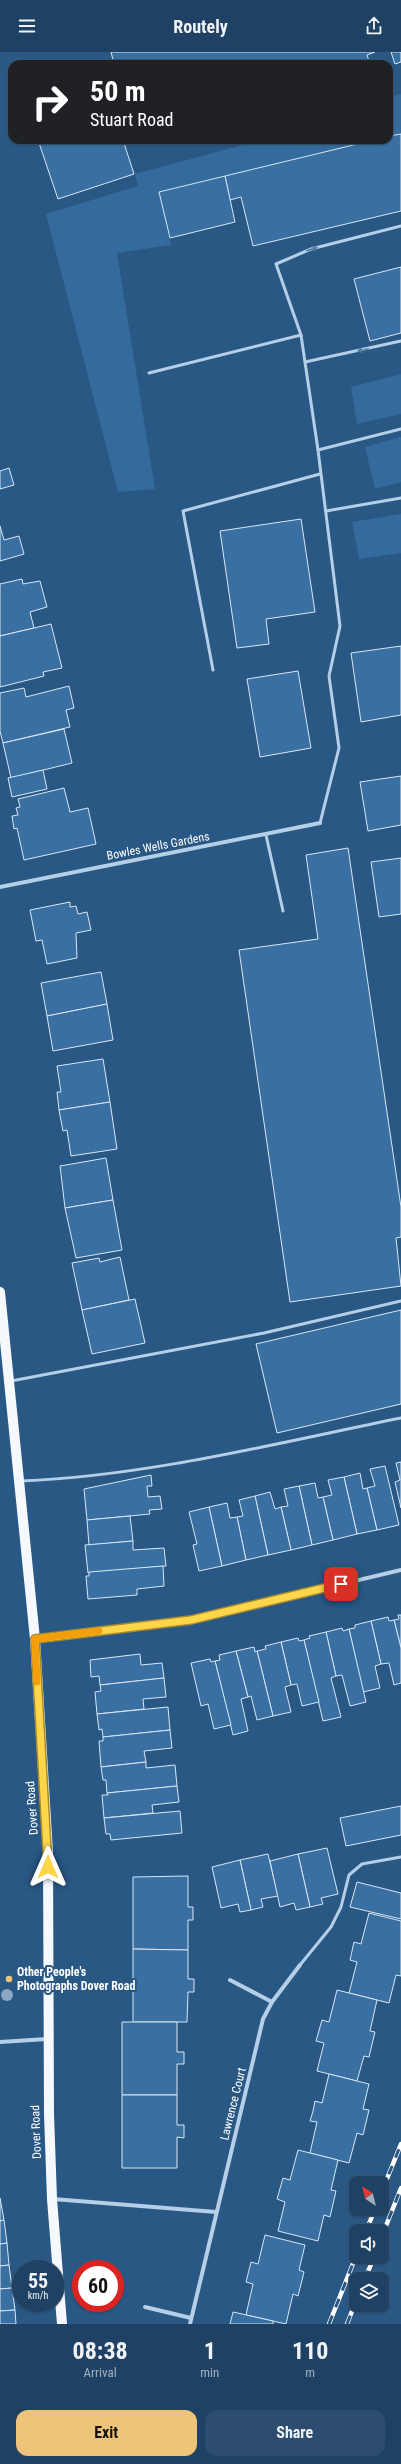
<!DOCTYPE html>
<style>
:root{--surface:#1f4264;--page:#2c4d6d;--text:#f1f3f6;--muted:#a1b0bf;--line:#3c5b78;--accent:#eec47b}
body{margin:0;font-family:"Roboto Condensed",sans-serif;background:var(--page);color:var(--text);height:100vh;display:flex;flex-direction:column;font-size:15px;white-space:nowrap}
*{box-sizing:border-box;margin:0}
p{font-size:13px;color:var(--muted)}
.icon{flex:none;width:22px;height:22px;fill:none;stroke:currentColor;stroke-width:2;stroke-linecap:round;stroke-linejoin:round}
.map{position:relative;height:2272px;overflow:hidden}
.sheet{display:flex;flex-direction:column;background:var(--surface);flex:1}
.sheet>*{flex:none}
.top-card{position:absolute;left:8px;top:8px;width:385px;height:84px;border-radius:12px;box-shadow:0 1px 3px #0004,0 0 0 1px var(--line);background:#202124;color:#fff;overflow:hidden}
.needle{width:26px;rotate:325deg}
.fabs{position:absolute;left:349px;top:2124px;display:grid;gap:8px}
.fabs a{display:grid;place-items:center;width:40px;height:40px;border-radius:8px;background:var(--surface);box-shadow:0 1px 3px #0004,0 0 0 1px var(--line);font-size:20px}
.speed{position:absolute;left:12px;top:2208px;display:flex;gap:8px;font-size:20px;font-weight:700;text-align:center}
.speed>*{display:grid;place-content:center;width:52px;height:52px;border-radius:50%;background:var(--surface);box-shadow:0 1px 3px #0004,0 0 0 1px var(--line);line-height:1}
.speed small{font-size:10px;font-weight:400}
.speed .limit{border:6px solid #d22;background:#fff;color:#111}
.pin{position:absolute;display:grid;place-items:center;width:34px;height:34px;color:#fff;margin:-17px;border-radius:8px;box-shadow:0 2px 6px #0006}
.me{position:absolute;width:44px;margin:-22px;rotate:0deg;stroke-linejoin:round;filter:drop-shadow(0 0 3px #0008)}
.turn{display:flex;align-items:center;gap:14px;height:84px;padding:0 16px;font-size:18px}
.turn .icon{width:52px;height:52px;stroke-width:2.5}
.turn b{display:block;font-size:28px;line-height:34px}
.eta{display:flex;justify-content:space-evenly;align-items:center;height:68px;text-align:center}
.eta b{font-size:24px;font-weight:700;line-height:28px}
.button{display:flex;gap:8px;margin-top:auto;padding:8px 16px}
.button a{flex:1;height:46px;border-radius:12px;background:var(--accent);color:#111;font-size:16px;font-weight:700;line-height:46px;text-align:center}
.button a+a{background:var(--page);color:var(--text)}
header{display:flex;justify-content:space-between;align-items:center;height:52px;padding:0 16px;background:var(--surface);font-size:18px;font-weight:700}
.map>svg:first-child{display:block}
</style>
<header><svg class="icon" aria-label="menu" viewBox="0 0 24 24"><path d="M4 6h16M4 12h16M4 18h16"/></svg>Routely<svg class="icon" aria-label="share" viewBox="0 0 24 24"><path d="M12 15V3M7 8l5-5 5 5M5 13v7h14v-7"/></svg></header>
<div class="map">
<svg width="401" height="2272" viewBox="0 0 401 2272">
<rect width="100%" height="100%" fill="#295885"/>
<g fill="#346b9c">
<path d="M401 42V82L389 84V45Z"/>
<path d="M253 88H374L159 140 171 193 117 201 155 437 118 440 46 162 138 134 135 122 254 90Z"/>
<path d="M401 322V362L357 372 351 335Z"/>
<path d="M401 385V430L375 437 365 395Z"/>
<path d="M401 462V501L359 507 352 470Z"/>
</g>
<g fill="#3a70a1" stroke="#d7e7f6">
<path d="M111 0H375L367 3 370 12H114Z"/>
<path d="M391 0H401V10L395 12Z"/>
<path d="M401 82V159L253 194 241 145 230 148 225 124 374 88H389V84Z"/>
<path d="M38 88H123L134 122 58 147Z"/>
<path d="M225 124 235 170 170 186 159 140Z"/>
<path d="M401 215V281L370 289 354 227Z"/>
<path d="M9 416 14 433 0 437V419Z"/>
<path d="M301 467 315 560 266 567 269 592 237 596 220 479Z"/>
<path d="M0 474 4 488 19 484 24 502 0 509Z"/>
<path d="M22 527 23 532 40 529 47 555 30 560 34 576 0 584V532Z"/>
<path d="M51 572 62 616 43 620 44 624 0 635V584Z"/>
<path d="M401 594V663L361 670 351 601Z"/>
<path d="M298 619 311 696 260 705 247 627Z"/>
<path d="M69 634 74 656 66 658 70 675 3 691 0 679V641L24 636 26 645Z"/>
<path d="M64 677 72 711 11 726 3 691Z"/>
<path d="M43 718 47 737 12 745 8 726Z"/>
<path d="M401 724V773L368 779 360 730Z"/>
<path d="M64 736 70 760 88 756 96 792 24 808 17 776 14 777 12 764 18 763 16 756 20 755 18 747Z"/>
<path d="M348 796 401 1155V1185L396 1186 401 1234 290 1250 239 898 318 887 306 803Z"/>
<path d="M401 806V862L379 865 371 810Z"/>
<path d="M70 850V855L76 854 78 862 87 860 91 878 76 881 77 906 47 912 42 888 36 889 30 858Z"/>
<path d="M101 920 107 952 47 964 41 931Z"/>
<path d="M107 952 113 988 53 999 47 964Z"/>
<path d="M103 1007 110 1050 59 1058 57 1040H61L57 1014Z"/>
<path d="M110 1050 117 1097 71 1104 67 1078 63 1079 59 1058Z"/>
<path d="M106 1106 113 1148 65 1156 60 1114Z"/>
<path d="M113 1148 122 1198 76 1206 65 1156Z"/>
<path d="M120 1205 129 1248 82 1258 72 1211 99 1206 100 1210Z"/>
<path d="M135 1247 145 1291 92 1302 82 1258Z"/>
<path d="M401 1258V1352L277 1381 256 1292Z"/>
<path d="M401 1410V1456L395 1430 400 1428 396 1411Z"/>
<path d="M385 1414 399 1473 377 1478 367 1436 375 1434 370 1417Z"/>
<path d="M360 1421 363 1437 367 1436 377 1478 357 1482 344 1425Z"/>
<path d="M151 1423 152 1434H147L148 1445 160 1444 162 1457 149 1458 150 1462 87 1468 84 1437Z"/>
<path d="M344 1425 357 1482 333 1488 323 1445 332 1443 328 1428Z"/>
<path d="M315 1431 318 1446 323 1445 333 1488 312 1493 299 1434Z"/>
<path d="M299 1434 312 1493 291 1498 281 1455 288 1454 284 1437Z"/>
<path d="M270 1440 275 1457 281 1455 291 1498 268 1503 255 1444Z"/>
<path d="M255 1444 268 1503 246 1508 237 1465 243 1464 239 1448Z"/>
<path d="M227 1451 230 1466 237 1465 246 1508 222 1514 209 1455Z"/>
<path d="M209 1455 222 1514 199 1519 193 1493 197 1492 189 1460Z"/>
<path d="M130 1464 133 1489 89 1493 87 1468Z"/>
<path d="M133 1489V1498L164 1496 166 1514 88 1521 85 1493Z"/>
<path d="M163 1514 164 1534 137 1537V1543L88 1547 86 1524H89V1520Z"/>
<path d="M398 1563H401V1596L394 1568 399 1567Z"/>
<path d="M388 1565 389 1569 394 1568 401 1596V1631L394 1633 389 1611 381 1612 371 1569Z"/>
<path d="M371 1569 381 1612 375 1614 380 1636 363 1640 349 1577 355 1576V1573Z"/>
<path d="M342 1576 343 1579 349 1577 366 1650 350 1654 342 1623 336 1624 326 1580Z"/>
<path d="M326 1580 336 1624 331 1626 341 1665 323 1669 304 1588 310 1586 309 1584Z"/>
<path d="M298 1586 299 1589 304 1588 319 1650 302 1654 297 1632 291 1633 281 1590Z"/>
<path d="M281 1590 291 1633 285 1635 291 1660 273 1664 257 1599 266 1597 265 1594Z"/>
<path d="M254 1595 255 1600 257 1599 273 1664 257 1668 251 1644 248 1645 236 1599Z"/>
<path d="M236 1599 248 1645 241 1647 248 1679 233 1683 215 1609 220 1608 219 1603Z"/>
<path d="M140 1602 141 1613 162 1611 164 1626 100 1633 99 1624 91 1625 90 1608Z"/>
<path d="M210 1607 211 1610 215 1609 231 1673 214 1677 208 1652 201 1654 191 1611Z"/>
<path d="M164 1626 166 1645 143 1647 144 1657 97 1662 95 1640 101 1639 100 1633Z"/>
<path d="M168 1655 170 1678 103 1685 102 1677 99 1678 97 1662Z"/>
<path d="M170 1678 172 1696 144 1699 146 1710 101 1715 99 1689H103V1685Z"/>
<path d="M146 1710V1716L175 1713 177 1734 107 1741 106 1728H103L101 1715Z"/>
<path d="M177 1734 179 1750 152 1753 153 1761 104 1766 102 1743H108L107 1741Z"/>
<path d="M401 1754V1783L346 1794 340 1766Z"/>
<path d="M180 1759 182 1781 111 1788 110 1782H106L104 1766Z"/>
<path d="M327 1796 338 1842 321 1846 323 1852 310 1855 298 1802Z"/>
<path d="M268 1802 278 1844 261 1847 263 1855 251 1858 240 1808Z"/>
<path d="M298 1802 310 1855 296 1858 294 1851 280 1855 270 1809Z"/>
<path d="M240 1808 251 1858 240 1860 238 1852 221 1856 212 1815Z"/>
<path d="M188 1824V1855H193V1868H188V1898L133 1897V1825Z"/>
<path d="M357 1830 401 1841V1867L350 1855Z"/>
<path d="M369 1861 401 1869V1924L396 1923 389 1951 349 1941 357 1910 350 1908 354 1890 361 1892Z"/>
<path d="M133 1897 188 1898V1927H194V1940H188L187 1970H133Z"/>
<path d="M337 1938 377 1948 370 1979 375 1980 369 2005 364 2004 357 2029 317 2019 324 1991 316 1989 322 1968 329 1970Z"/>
<path d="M122 1970H177V2000H184V2012H177V2043H122Z"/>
<path d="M329 2022 369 2032 363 2057 369 2058 363 2083 357 2081 349 2111 310 2101 317 2070 310 2069 313 2059 315 2049 322 2051Z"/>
<path d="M122 2043H177V2073H184V2086L177 2085V2116H122Z"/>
<path d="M298 2098 338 2108 331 2138 336 2139 330 2165 324 2163 318 2189 278 2179 285 2150 277 2147 283 2126 290 2128Z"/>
<path d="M0 2146 4 2168 0 2169Z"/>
<path d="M4 2168 7 2191 0 2192V2169Z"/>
<path d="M265 2183 305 2193 299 2218 304 2220 298 2244 293 2242 286 2272 246 2263 253 2232 246 2230 251 2210 258 2212Z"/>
<path d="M7 2191 9 2213 0 2214V2192Z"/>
<path d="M9 2213 12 2236 0 2237V2214Z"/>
<path d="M12 2236 15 2258 0 2259V2237Z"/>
<path d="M15 2258 16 2272H0V2259Z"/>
<path d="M233 2260 273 2269V2272H230Z"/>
</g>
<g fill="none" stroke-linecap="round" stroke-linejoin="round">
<g stroke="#b4cfe7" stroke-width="3">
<path d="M305 310 401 289"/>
<path d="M149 321 301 283"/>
<path d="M318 398 401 377"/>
<path d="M326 459 401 446"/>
<path d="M213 618 183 459 320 422"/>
<path d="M320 771 339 696 329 624 340 574 318 398 301 283 276 212 311 197 401 174"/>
<path d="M266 783 283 859"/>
<path d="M11 1329 264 1281 401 1249"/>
<path d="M21 1429C148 1424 277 1391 401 1366"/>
<path d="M300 1913 331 1875 341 1855 349 1823 362 1812 401 1805"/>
</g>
<g stroke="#b4cfe7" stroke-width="4">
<path d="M0 835 320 771"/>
<path d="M35 1587 191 1568 401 1518"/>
<path d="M230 1928 272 1950"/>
<path d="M0 1990 47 1987"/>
<path d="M53 2147 216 2160"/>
<path d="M145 2255 191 2266"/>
<path d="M190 2272 263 1967 272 1950 300 1913"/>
</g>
<path stroke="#f5f9fe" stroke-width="10" d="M0 1240 35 1587 48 1800 49 2062 52 2147 62 2272"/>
<defs>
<g id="rail">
<path d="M382 2139 401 2092"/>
<path d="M366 2179 375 2157"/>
<path d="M382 2184 401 2136"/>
<path d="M365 2227 374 2205"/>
<path d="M329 2272 356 2204"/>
<path d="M347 2272 356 2249"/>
</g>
</defs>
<use href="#rail" stroke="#fff" stroke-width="4.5"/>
<use href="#rail" stroke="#295885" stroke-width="3" stroke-dasharray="9" stroke-linecap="butt"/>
</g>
<circle fill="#89a7c3" cx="7" cy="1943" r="6"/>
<defs><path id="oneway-solid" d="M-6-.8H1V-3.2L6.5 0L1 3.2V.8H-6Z"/></defs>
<g fill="#537ca2">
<use href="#oneway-solid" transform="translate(312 197) rotate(-18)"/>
<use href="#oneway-solid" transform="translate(363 298) rotate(168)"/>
</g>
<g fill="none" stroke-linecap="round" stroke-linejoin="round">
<defs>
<path id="route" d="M48 1815 35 1587 191 1568 341 1532"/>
</defs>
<use href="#route" stroke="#a68a30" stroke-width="10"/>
<use href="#route" stroke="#ffd54a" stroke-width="7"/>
<path stroke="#f59e0b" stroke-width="7" d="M37 1630 35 1587 99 1579"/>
</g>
<circle fill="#eec47b" stroke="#295885" stroke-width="1.5" cx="9" cy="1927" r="4"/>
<g text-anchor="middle" stroke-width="4" stroke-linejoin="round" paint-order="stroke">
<g font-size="12" fill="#fff" stroke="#295885">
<text transform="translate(158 794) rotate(-11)" y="4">Bowles Wells Gardens</text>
<text transform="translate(32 1756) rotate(-94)" y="4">Dover Road</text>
<text transform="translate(233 2052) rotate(-76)" y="4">Lawrence Court</text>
<text transform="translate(36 2080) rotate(-92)" y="4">Dover Road</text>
</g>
<g font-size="12" font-weight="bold" fill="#fff" stroke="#295885" text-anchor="start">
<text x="17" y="1924">Other People's<tspan x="17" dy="14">Photographs Dover Road</tspan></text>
</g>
</g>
</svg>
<div class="fabs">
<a><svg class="needle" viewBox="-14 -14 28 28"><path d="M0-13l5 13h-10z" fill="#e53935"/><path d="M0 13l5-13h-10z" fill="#a1b0bf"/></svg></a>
<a><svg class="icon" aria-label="sound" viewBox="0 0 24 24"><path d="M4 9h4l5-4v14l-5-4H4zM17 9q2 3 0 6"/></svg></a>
<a><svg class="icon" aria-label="layers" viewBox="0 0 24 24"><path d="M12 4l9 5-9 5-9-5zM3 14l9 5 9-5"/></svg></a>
</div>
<div class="speed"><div>55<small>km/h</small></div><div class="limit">60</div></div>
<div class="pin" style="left:341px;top:1532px;background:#d93025"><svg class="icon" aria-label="arrive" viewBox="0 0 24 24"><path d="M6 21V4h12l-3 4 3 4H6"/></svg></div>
<svg class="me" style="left:48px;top:1815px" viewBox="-20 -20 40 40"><path d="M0-17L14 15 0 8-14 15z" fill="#ffd54a" stroke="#fff" stroke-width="4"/></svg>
<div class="top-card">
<div class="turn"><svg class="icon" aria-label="right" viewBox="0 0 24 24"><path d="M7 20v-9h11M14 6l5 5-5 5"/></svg><div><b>50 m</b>Stuart Road</div></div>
</div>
</div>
<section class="sheet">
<div class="eta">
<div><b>08:38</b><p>Arrival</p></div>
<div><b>1</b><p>min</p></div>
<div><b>110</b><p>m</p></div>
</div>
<div class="button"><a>Exit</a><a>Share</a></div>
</section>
